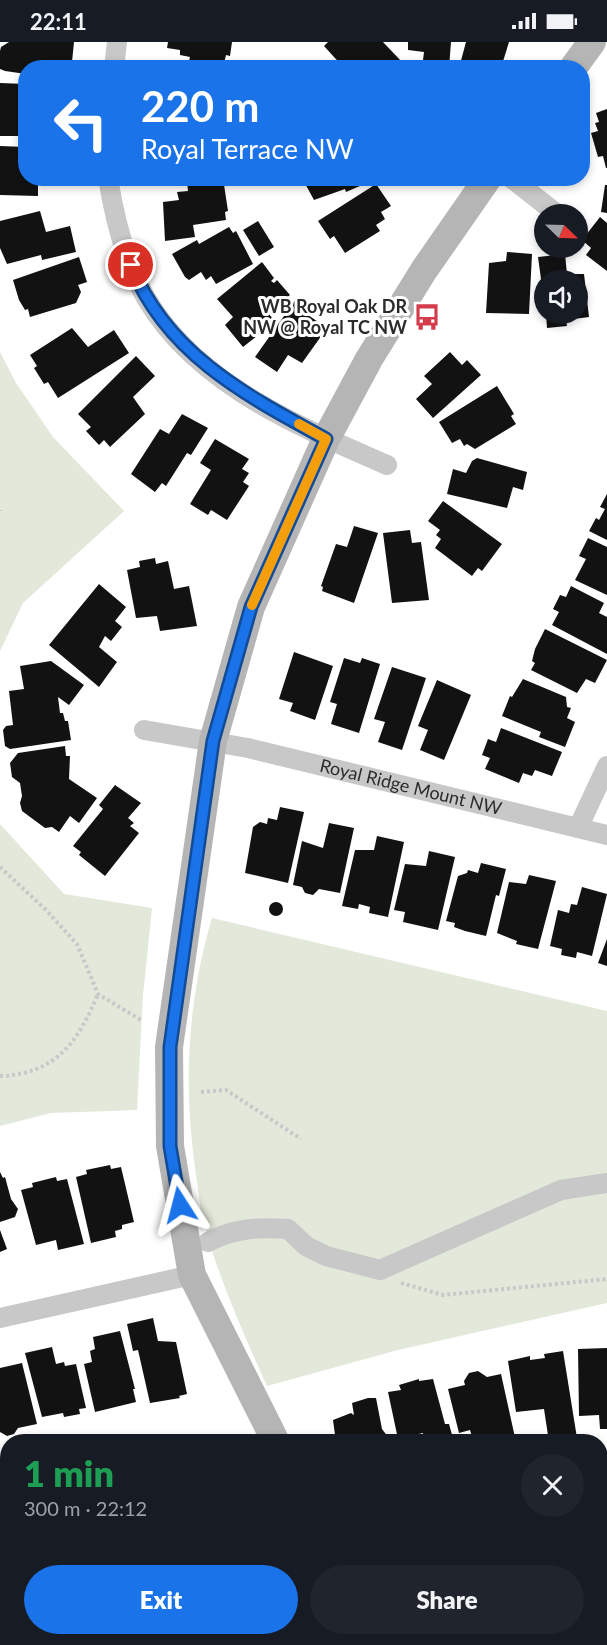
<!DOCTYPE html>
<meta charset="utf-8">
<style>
:root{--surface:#171b24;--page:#20242c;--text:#f1f3f6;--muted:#9ea1a6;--accent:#1a73e8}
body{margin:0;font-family:Lato,sans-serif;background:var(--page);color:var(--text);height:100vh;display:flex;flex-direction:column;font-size:22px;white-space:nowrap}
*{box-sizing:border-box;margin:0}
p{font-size:20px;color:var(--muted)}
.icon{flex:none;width:33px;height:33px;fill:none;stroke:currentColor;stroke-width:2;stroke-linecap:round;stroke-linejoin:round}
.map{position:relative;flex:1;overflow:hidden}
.drawer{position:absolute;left:0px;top:1392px;width:608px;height:212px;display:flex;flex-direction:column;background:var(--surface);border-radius:24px 24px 0 0;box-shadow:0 3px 9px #0003}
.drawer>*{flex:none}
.banner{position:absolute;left:18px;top:18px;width:572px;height:126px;border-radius:24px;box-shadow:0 3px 9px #0003;background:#1a73e8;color:#fff;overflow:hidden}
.needle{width:39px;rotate:113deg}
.buttons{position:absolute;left:534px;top:162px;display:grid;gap:12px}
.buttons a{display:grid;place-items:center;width:54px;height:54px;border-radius:50%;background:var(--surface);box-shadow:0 3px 9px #0003;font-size:30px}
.pin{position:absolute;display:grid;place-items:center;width:51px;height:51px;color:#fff;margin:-26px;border:3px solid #fff;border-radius:50%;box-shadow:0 2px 6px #0007}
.me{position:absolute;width:66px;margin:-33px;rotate:351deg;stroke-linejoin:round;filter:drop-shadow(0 0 4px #0008)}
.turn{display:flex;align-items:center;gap:21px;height:126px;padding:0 24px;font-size:27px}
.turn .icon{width:78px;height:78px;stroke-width:2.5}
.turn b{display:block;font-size:42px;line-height:51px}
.round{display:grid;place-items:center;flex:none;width:63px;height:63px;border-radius:32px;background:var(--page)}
.headline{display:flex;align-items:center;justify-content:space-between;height:102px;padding:0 24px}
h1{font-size:36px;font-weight:800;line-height:45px;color:#1e9e55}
.primary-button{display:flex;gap:12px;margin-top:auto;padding:12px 24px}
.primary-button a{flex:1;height:69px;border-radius:36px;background:var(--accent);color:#fff;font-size:24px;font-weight:800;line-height:69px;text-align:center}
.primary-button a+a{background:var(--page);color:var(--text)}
.status{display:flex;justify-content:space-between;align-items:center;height:42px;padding:0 30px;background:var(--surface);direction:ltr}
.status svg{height:16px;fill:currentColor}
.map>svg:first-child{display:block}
</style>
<div class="status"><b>22:11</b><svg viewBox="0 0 49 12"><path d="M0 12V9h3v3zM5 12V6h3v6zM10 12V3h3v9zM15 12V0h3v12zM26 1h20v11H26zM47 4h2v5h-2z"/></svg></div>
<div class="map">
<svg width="607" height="1603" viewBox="0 0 607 1603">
<rect width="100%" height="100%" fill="#fff"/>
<g fill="#e2e8da">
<path d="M0 310 16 341 53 395 124 469 23 561 0 609Z"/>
<path d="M0 782 64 852 152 866 143 953 137 1068 51 1071 0 1084Z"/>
<path d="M212 876 607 969V1261L398 1308 267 1344C243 1291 220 1239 204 1183 199 1167 199 1149 196 1133 183 1046 187 961 212 876Z"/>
</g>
<g fill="#121212">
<path d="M9 0H74L72 20 59 18 57 25 26 26V32L5 29 0 27V9L1 5Z"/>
<path d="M168 0H232L230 14 226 13 223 26 188 23 190 15 180 13V8L167 6Z"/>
<path d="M328 0H383L402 20 397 26H344L324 4Z"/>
<path d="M408 0H451L449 26H422L424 10 408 8Z"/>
<path d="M466 0H509L501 26H459Z"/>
<path d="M0 41 26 42V94H0Z"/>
<path d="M607 67V126H606L603 114 598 115 591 91 598 89 595 81 599 80 596 71Z"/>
<path d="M0 104 26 105V136L38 137V154L0 153Z"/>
<path d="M223 136 228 169 225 170 226 178 193 183 195 195 165 199 163 160 179 158 177 150 188 149 187 140Z"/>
<path d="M302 136H373L374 138 346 150 345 147 314 158Z"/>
<path d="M376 142 391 164 381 170 385 177 376 183 380 189 345 211 334 194 330 197 318 179Z"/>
<path d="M605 143H607V171L601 170Z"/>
<path d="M40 169 46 190 70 184 76 210 42 218 41 213 7 222 0 206V179Z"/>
<path d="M600 175 607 181V229L586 213 591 206 582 198Z"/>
<path d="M258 179 274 205 259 214 243 188Z"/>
<path d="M229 185 233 191 236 189 253 222 216 242 211 234 206 238 201 230 189 238 185 235 172 212 197 198 199 202Z"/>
<path d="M507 210 532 212 529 272 486 271 489 221 506 219Z"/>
<path d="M565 212 567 232H584L589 275 566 278 567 284 547 286 546 272H578V238H544L543 252 538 215Z"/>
<path d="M79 215 87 240 78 243 81 250 76 261 30 275 28 267 25 268 19 258 13 238Z"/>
<path d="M262 220 274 236 271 239 274 241 277 238 290 253 268 271 274 278 265 285 267 286 243 305 225 283 233 275 217 257Z"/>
<path d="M296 257 312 268 308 273 327 286 302 321 288 313 277 330 255 315Z"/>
<path d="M72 286 88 305 114 288 129 311 58 356 48 340 44 342 34 326 37 324 30 313Z"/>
<path d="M450 310 462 323 467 318 481 333 433 376 416 357 432 342 424 334Z"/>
<path d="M136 314 155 334 133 355 145 372 110 405 104 398 99 403 86 389 91 385 78 372Z"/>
<path d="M497 344 514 372 511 374 516 382 475 407 467 402 464 404 460 397 452 401 439 380Z"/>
<path d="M182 372 208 386 191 413 187 411 166 444 162 441 155 450 131 432 160 387 169 392Z"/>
<path d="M215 397 249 417 242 427 249 431 243 440 249 444 227 478 211 468 208 473 190 462 211 428 200 421Z"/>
<path d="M477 416 527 430 523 448 513 445 507 466 447 452 453 427 466 431 472 419Z"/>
<path d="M607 452V498L589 489 596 476 599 478 605 467 600 465Z"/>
<path d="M443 459 502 502 482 529 478 526 472 534 435 506 441 497 436 493 440 488 428 479Z"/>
<path d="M354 484 378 491 354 561 322 549 323 545 321 544 336 502 347 505Z"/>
<path d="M410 488 412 501 421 500 429 558 392 561 383 491Z"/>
<path d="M588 496 607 505V553L575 538 586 517 579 514Z"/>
<path d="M155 516 156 522 168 519 174 547 189 544 197 584 160 589 157 574 136 576 127 528 140 525 139 519Z"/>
<path d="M99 542 126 565 115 579 122 585 111 599 105 594 99 605 117 620 99 645 49 603Z"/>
<path d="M571 544 604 561 599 571 607 575V612L552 583 559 570 553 567 560 553 566 555Z"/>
<path d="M545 587 607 618 595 641 586 637 577 651 531 628 535 621 532 619 535 607Z"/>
<path d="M294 610 333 624 315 678 290 669 293 661 279 657Z"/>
<path d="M344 616 360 621 362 616 380 622 359 691 331 682 337 662 330 660Z"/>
<path d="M51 619 84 643 69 663 58 655 60 671H63L65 679H68L71 698 10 707 5 704 3 688 6 684 13 683 9 649 24 647 20 624Z"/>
<path d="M392 625 426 636 402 708 378 700 385 680 374 677Z"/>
<path d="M523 637 566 655 567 665 571 666 567 676 575 680 565 705 539 695 541 690 502 674 510 654 512 655Z"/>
<path d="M437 638 471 653 444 718 420 708 428 688 418 684Z"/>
<path d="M501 686 562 710 552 734 535 728 532 734 523 731 519 741 485 727 490 716 482 713 488 697 496 700Z"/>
<path d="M65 704 66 714H70L69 737 97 756 79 781 70 774 59 790 52 785 45 786 22 769 20 761 22 754 20 741 12 735 10 721 18 711Z"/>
<path d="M115 743 141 761 128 776 134 781 130 784 139 791 105 834 79 813 81 810 73 804 103 767 99 763Z"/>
<path d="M280 765 304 770 288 841 245 831 253 785 260 780 267 782 268 776 277 778Z"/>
<path d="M329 781 354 786 340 851 319 847 313 853 305 851 302 845 293 843 302 799 323 806Z"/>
<path d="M377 794 404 800 388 875 369 871 370 865 359 862 358 867 342 864 355 808H374Z"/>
<path d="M429 809 455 815 438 888 403 880 405 870 394 868 405 822 426 824Z"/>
<path d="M481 821 506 827 499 854 496 853 486 894 465 889 454 885 455 881 446 879 458 834 467 831 468 828 478 831Z"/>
<path d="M529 833 556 839 538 907 516 902 517 899 497 891 509 840 526 842Z"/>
<path d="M582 845 607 852 592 914 577 910 576 916 561 913 562 907 550 904 558 868 569 871 571 862 577 863Z"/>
<circle cx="276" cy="867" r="7"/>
<path d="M607 897V924L598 921Z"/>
<path d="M110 1123 111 1127 121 1125 134 1180 122 1183V1187L115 1189 116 1195 91 1201 76 1135 87 1132 86 1128Z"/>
<path d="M0 1130 3 1136 5 1135 11 1157 18 1167 15 1175 0 1180Z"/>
<path d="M56 1135 57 1139 67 1137 84 1202 58 1208 56 1198 36 1203 21 1148 33 1145 32 1141Z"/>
<path d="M0 1188 7 1207 0 1210Z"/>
<path d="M153 1276 158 1299 176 1300 187 1352 179 1354 180 1356 150 1361 138 1308 133 1309 127 1282Z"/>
<path d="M120 1289 135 1347H133L136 1360 95 1370 84 1322 92 1320 90 1309 95 1307 93 1295Z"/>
<path d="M52 1305 56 1322 64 1320 65 1324 76 1322 86 1366 79 1367 80 1372 64 1375 63 1371 42 1375 25 1311Z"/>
<path d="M607 1306V1387H600L599 1373 579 1374 578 1307Z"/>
<path d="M563 1309 577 1396 549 1400 544 1367 516 1370 508 1319 530 1314V1318L545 1316 544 1312Z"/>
<path d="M22 1321 37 1382 18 1386 14 1392 7 1394 0 1390V1326Z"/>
<path d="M478 1329 487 1335 501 1332 516 1400H483L482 1396 473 1398 470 1388 459 1391 448 1347 465 1343 464 1339 469 1331Z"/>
<path d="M419 1337V1339L433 1337 445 1382H449L454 1400H424L423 1391 398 1397 388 1350 401 1348 399 1343Z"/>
<path d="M368 1356H376L382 1387 388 1395 386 1400H336L333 1378 351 1371 354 1373 352 1361Z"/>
<path d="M8 1454V1520L0 1522V1456Z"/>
<path d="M607 1497V1546L605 1547 600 1498Z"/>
<path d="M134 1596H160L162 1603H136Z"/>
<path d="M165 1596H206L208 1603H167Z"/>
<path d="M213 1596H258L260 1603H215Z"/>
<path d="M266 1596H305L307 1603H267Z"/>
<path d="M96 1598 97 1603H78V1602Z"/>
</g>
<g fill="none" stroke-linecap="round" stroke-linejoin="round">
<g stroke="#c8c8c8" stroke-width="4" stroke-dasharray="3 3" stroke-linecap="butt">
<path d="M0 468V469"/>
<path d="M0 825 45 867 77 902 98 952 141 978"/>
<path d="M0 1034C56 1032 78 1000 98 952"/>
<path d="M201 1050 226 1048 301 1097"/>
<path d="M401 1241 443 1253 607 1237"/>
</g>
<g stroke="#c8c8c8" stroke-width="20">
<path d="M114 26 117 0"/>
<path d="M108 136C114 173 122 208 138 241 184 337 295 383 387 423"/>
<path d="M511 136 557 172"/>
<path id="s1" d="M144 688 248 706 607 793"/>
<path d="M578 786 607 724"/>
<path d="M208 1200C234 1186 259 1185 288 1187L306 1204 326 1214 380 1228 561 1148 607 1141"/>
<path d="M0 1276 192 1233"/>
<path d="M600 1442H607"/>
<path d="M0 1572 8 1571"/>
</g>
<g stroke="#b5b5b5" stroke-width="28">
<path d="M573 26 592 0"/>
<path d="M276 1400 192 1233 170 1104 169 1005 213 699 251 565 326 397 369 317 424 228 488 136"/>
<path d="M364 1596 367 1603"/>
</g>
</g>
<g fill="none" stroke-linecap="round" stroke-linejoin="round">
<defs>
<path id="route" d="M131 223C166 312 247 354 326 397L251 565 213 699 170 1005V1104L180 1163"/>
</defs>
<use href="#route" stroke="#114b97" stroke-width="15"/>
<use href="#route" stroke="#1a73e8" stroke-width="10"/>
<path stroke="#f59e0b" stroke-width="10" d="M252 563 326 397 299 382"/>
</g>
<defs>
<symbol id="bus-bare" viewBox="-9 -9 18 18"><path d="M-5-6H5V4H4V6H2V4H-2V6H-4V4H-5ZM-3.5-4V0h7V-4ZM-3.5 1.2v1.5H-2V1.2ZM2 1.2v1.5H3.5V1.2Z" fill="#d43c4b" stroke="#fff" stroke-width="2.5" paint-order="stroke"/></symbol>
</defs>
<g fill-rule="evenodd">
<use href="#bus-bare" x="408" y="256" width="38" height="38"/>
</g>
<g text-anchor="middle" stroke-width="6" stroke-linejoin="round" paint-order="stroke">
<g font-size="18" font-weight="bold" fill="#2b2b2b" stroke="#fff" text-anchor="end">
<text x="407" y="271">WB Royal Oak DR<tspan x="407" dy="21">NW @ Royal TC NW</tspan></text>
</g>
<g font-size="18" fill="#2b2b2b" stroke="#fff">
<text dy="6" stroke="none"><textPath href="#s1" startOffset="273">Royal Ridge Mount NW</textPath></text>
</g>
</g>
</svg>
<div class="buttons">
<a><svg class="needle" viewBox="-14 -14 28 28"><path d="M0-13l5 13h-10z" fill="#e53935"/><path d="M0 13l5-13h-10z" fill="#9ea1a6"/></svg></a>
<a><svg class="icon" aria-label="sound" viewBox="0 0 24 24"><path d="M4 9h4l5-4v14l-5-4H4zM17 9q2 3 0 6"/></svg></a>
</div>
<div class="pin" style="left:131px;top:223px;background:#d93025"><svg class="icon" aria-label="arrive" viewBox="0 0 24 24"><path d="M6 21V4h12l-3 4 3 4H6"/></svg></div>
<svg class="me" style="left:180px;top:1163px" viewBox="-20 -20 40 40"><path d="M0-17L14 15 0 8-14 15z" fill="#1a73e8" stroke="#fff" stroke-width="4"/></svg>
<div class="banner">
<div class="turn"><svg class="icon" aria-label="left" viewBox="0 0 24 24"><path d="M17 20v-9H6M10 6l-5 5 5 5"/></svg><div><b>220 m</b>Royal Terrace NW</div></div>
</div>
<section class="drawer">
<div class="headline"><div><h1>1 min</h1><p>300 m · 22:12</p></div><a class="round"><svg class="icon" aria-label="close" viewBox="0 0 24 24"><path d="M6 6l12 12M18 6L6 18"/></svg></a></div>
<div class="primary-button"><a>Exit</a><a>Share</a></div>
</section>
</div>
